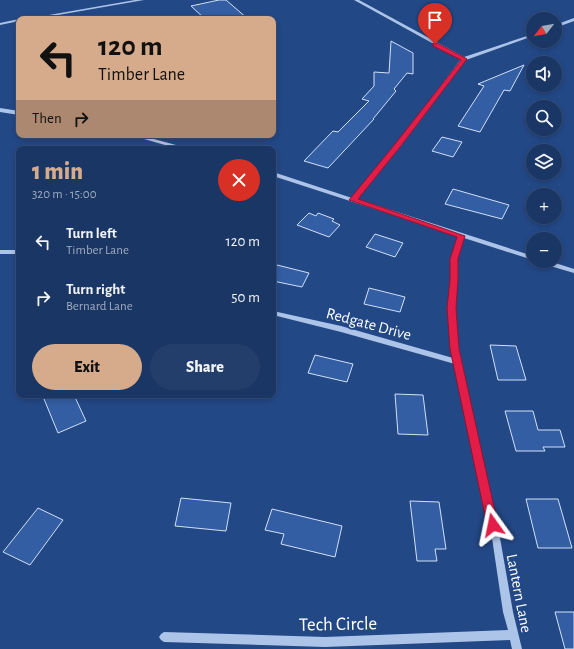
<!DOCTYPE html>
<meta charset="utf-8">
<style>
:root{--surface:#1a3664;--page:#233e6a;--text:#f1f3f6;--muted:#9fabbf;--line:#385078;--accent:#d6ab8b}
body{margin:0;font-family:"Alegreya Sans",sans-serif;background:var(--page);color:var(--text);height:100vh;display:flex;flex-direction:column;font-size:15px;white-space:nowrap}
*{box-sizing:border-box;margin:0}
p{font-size:13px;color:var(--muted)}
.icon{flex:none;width:22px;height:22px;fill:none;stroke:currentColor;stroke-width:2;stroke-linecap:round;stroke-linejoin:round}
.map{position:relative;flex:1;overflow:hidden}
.side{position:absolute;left:16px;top:146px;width:260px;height:252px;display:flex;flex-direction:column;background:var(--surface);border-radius:8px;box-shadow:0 2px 6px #0003,0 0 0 1px var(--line)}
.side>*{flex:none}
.top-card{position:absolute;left:16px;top:16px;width:260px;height:122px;border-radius:8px;box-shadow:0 2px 6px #0003,0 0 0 1px var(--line);background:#d6ab8b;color:#111;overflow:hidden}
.needle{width:26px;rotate:239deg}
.fabs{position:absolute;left:526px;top:12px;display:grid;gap:8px}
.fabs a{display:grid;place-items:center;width:36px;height:36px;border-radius:50%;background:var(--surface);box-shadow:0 2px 6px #0003,0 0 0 1px var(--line);font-size:20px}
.pin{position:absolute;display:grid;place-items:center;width:34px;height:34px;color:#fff;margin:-41px -17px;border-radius:50% 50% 50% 0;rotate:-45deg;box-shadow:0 0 4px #0007}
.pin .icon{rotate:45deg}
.me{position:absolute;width:44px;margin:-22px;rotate:348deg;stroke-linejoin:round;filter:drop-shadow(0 0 3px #0008)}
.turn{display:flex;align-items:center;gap:14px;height:84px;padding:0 16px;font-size:18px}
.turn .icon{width:52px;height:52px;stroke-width:2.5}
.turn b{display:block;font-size:28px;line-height:34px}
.then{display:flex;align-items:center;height:38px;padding:0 16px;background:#0003;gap:8px;font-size:15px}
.round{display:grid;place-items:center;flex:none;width:42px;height:42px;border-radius:21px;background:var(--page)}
.headline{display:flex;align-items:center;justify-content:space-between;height:68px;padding:0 16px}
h1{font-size:24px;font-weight:800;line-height:30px;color:var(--accent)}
.cta{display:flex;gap:8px;margin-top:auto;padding:8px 16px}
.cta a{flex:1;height:46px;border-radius:24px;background:var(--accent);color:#111;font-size:16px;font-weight:800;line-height:46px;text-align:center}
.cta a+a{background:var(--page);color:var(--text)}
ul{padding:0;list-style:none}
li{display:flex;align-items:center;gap:12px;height:56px;padding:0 16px}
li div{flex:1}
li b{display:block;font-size:15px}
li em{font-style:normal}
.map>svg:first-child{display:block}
</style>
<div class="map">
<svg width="574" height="649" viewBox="0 0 574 649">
<rect width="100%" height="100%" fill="#234886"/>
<g fill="#335ea3" stroke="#d1e0f7">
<path d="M219 0H226L248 19H205L191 6Z"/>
<path d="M391 41 413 53V74L407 73 394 89 396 91 373 119H374L328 168 304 161 333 131 338 132 369 101 362 99 374 86V72L389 73Z"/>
<path d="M524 65 510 91 504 90 480 132 458 126 484 86 478 84Z"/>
<path d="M442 137 462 142 453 157 432 151Z"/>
<path d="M453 189 509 205 502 219 445 204Z"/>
<path d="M309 213 316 216 318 213 334 219 332 221 340 225 329 237 297 225Z"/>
<path d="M375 234 403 243 395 257 366 247Z"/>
<path d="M273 264 309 273 302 287 273 281Z"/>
<path d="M369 288 405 297 400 312 364 304Z"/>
<path d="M490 345 516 346 526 380H498Z"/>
<path d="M315 355 353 364 347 382 308 373Z"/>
<path d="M395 394 423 395 428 435 398 434Z"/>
<path d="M54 395H74L86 421 58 433 44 399Z"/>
<path d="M505 411H533L538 430H560L565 447H543L545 451H516Z"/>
<path d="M181 498 231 503 226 531 175 526Z"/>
<path d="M526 499H558L572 548H538Z"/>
<path d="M410 501 439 502 446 549H435L437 561H417Z"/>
<path d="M38 508 63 520 30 565 3 552Z"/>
<path d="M272 509 342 526 335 557 281 544 284 534 265 530Z"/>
<path d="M555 612H574V649H565Z"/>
</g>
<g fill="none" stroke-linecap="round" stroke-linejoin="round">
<g fill="#adc4e9" fill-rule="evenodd">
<path d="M135 0H144L35 19H26Z"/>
<path d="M354 0H359L464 57 533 34V36L466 60 400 147 357 199 533 256V260L464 238 457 259V280L454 308 459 349 500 538 513 612 522 649H512L510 640 325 647 164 642 161 640 159 637 161 634 164 632 325 637 508 630 503 612 492 538 455 364 341 332 273 315V311L341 326 453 358 451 349 448 308 451 280V259L458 236 273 176V172L352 198 396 145 461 59Z"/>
<path d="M574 18V21L555 28V25Z"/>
<path d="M19 19V21L0 25V23L19 19H20Z"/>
<path d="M0 108 19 111V115L0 112Z"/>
<path d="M130 135H139L187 148 188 149H179Z"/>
<rect x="0" y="250" width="19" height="4"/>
<path d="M539 261H549L574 269V273L540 263Z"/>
</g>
</g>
<path fill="#e11d48" stroke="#92132f" d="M433 43H437L467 59 400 147 358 199 465 236 458 259V280L456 308 459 349 498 525 497 528 493 530 489 528 487 525 450 349 447 308 450 280V259L457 237 349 200 395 144 461 60 433 46Z"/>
<g text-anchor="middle" stroke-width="4" stroke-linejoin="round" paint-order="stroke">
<g font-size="16" fill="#fff" stroke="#234886">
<text transform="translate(369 323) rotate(15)" y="6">Redgate Drive</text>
<text transform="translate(520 593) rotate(79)" y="6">Lantern Lane</text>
</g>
<g font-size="19" fill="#fff" stroke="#234886">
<text transform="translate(338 623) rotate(-1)" y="7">Tech Circle</text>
</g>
</g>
</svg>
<div class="fabs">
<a><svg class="needle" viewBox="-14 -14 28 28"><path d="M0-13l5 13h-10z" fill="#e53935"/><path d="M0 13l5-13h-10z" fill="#9fabbf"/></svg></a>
<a><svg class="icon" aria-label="sound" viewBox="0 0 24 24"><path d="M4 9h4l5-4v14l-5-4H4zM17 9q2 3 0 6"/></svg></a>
<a><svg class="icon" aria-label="search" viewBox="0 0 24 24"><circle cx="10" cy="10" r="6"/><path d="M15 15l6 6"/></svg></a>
<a><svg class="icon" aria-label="layers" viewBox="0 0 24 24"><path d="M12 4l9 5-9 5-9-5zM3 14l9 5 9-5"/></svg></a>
<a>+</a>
<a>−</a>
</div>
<div class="pin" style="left:435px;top:44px;background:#d93025"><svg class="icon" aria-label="arrive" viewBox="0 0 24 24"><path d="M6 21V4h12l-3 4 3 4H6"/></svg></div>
<svg class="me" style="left:493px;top:525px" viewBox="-20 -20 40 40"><path d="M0-17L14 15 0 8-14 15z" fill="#e11d48" stroke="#fff" stroke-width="4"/></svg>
<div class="top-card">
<div class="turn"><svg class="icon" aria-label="left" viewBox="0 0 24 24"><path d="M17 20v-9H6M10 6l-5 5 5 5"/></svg><div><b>120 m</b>Timber Lane</div></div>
<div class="then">Then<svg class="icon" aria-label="right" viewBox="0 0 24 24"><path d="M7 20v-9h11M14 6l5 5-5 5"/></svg></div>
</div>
<section class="side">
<div class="headline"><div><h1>1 min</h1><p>320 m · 15:00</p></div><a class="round" style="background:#d93025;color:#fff"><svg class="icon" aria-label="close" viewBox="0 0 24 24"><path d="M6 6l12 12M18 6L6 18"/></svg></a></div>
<ul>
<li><svg class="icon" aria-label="left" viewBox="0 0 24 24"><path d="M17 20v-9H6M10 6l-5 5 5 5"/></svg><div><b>Turn left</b><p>Timber Lane</p></div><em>120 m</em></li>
<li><svg class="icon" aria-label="right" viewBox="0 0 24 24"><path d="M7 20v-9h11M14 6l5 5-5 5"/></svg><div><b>Turn right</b><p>Bernard Lane</p></div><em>50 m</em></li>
</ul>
<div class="cta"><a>Exit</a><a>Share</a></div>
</section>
</div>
